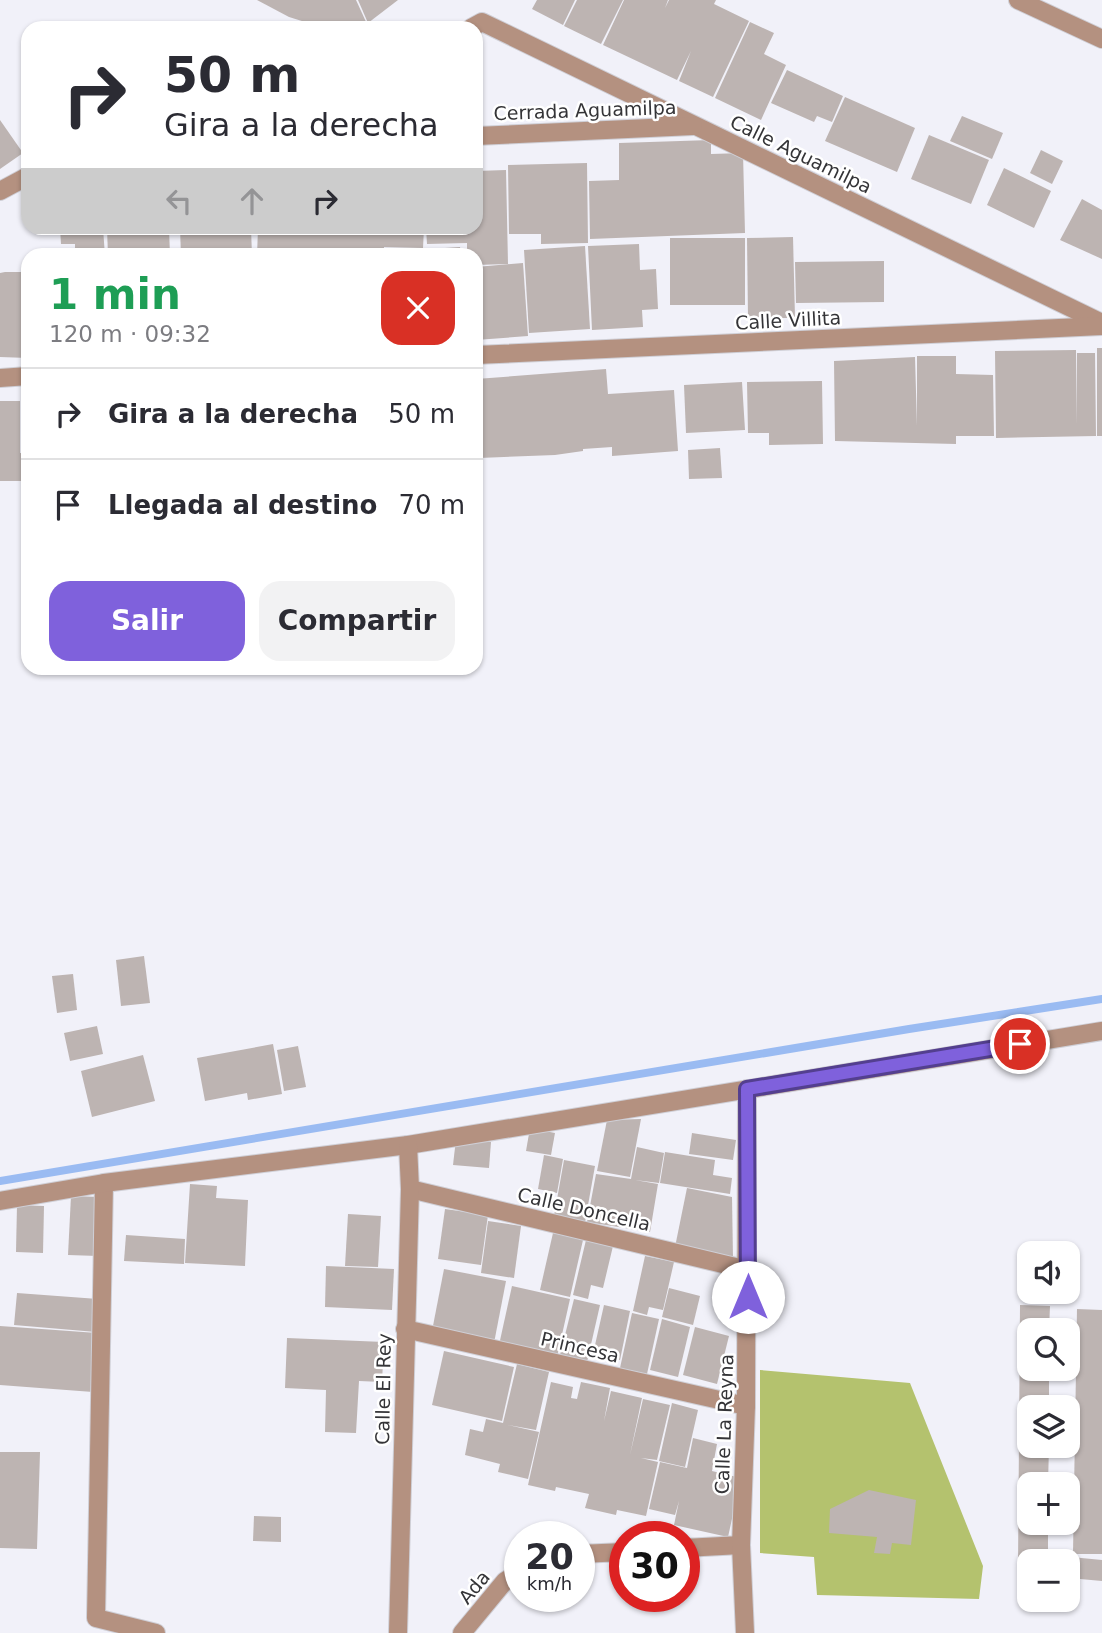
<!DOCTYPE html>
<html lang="es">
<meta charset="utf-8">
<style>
:root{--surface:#fff;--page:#f2f2f3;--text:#2b2b33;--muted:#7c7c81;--line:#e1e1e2;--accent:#7f61dc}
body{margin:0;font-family:"DejaVu Sans",sans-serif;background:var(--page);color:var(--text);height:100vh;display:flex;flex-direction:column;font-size:26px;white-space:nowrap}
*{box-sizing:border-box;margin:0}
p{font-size:23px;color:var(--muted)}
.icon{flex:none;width:38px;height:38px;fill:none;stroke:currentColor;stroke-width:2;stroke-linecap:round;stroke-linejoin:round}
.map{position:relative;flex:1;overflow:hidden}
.details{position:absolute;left:21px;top:248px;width:462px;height:427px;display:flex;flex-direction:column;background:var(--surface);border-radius:21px;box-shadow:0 2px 5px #0004}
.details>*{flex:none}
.guide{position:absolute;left:21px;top:21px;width:462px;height:214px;border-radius:21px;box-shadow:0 2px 5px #0004;background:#fff;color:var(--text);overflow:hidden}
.controls{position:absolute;left:1017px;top:1241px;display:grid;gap:14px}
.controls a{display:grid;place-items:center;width:63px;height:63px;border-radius:14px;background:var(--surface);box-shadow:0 2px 5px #0004;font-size:35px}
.speed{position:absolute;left:504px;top:1521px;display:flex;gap:14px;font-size:35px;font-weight:700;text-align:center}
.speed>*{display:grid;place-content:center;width:91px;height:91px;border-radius:50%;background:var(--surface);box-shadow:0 2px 5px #0004;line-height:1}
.speed small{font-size:18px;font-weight:400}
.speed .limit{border:10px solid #d22;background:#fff;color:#111}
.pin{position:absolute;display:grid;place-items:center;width:60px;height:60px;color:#fff;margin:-30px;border:4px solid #fff;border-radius:50%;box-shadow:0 2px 7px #0007}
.me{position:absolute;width:77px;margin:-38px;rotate:0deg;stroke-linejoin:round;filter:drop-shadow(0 0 5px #0008)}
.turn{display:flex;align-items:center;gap:24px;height:147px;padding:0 28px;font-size:32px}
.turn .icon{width:91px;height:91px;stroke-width:2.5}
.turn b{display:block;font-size:49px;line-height:60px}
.lanes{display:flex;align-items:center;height:66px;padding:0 28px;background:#0003;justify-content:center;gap:35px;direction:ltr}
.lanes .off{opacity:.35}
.round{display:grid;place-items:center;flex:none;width:74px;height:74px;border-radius:21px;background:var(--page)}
.summary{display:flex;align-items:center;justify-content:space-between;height:119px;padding:0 28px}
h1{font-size:42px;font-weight:800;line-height:52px;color:#1e9e55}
.cta{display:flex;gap:14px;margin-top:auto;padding:14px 28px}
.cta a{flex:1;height:80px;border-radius:21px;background:var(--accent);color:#fff;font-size:28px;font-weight:800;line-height:80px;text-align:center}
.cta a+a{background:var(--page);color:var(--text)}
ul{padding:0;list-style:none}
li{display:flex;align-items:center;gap:21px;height:91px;padding:0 28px;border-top:2px solid var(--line)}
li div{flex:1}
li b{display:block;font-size:26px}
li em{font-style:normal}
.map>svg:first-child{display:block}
</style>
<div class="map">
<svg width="1102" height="1633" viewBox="0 0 1102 1633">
<rect width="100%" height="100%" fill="#f1f1f9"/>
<path fill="#b4c26e" d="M760 1370 910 1383 983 1566 979 1599 817 1595 814 1557 760 1553Z"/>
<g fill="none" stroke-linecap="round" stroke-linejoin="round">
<path stroke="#9abbf2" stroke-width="8" d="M0 1181 909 1029 1102 999"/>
</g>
<g fill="#bdb4b2">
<path d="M257 0H356L367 24 318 26 289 17Z"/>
<path d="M358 0H398L368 23Z"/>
<path d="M537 0H575L563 25 532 9Z"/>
<path d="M577 0H623L601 44 564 26Z"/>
<path d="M624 0H668L665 8 669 0H716L714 4 749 21 713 97 679 81 691 51 677 80 603 45Z"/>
<path d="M750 22 774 33 764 54 786 65 761 120 715 98Z"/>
<path d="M787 70 843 96 832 122 817 116 814 122 771 103Z"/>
<path d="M845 97 915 128 897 172 825 141Z"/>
<path d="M962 116 1003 133 992 159 950 141Z"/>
<path d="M0 120 23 153 0 169Z"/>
<path d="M929 135 989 160 971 204 911 179Z"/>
<path d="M711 140V154L743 153 745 233 590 239 589 181 619 180V143Z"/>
<path d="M1041 150 1063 161 1052 184 1030 173Z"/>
<path d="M587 163 588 243 541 244V234H509L508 165Z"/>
<path d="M1004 168 1051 191 1034 228 987 205Z"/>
<path d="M506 170 508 264 476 265V256H467V243L427 244 426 228H476V171Z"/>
<path d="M1082 199 1102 210V259L1060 240Z"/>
<path d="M60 228H103L105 256H75V244H61Z"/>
<path d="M107 228H169L170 256H108Z"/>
<path d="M180 228H251L252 256H181Z"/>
<path d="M258 228H424L423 248 384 247V253L343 252V256H257Z"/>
<path d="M793 237 795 318H748L747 238Z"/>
<rect x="670" y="238" width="75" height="67"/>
<path d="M639 244 640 270 656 269 658 309 642 310 643 327 592 330 588 246Z"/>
<path d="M585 246 590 329 529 333 524 250Z"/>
<path d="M460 247 461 256H415V250Z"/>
<path d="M884 261V302L796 303 795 262Z"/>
<path d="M523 263 528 336 476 340V267Z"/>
<path d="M5 272H28V358L0 357V273Z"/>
<rect x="1097" y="348" width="5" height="88"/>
<path d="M1076 350 1077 425V353H1095L1096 436 996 438 995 351Z"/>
<path d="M917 356H956V374L993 375 994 436H956V444L835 441 834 361 915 357 917 426Z"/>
<path d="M606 369 608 394 674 390 678 451 612 456V447L583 449V451L555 455 479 458 476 379Z"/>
<path d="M822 381 823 444 769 445V433H748L747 382Z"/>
<path d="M742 382 745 430 686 433 684 385Z"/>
<path d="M0 401H20V453H28V481H0Z"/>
<path d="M720 448 722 478 689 479 688 450Z"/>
<path d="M144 956 150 1003 121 1006 116 960Z"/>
<path d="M73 974 77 1010 57 1013 52 976Z"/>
<path d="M97 1026 103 1054 70 1061 64 1033Z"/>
<path d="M273 1044 282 1094 248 1100 247 1093 205 1101 197 1058Z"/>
<path d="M298 1046 306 1087 284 1091 277 1050Z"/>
<path d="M143 1055 155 1101 92 1117 81 1071Z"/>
<path d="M641 1119 630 1177 597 1171 607 1120Z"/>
<path d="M530 1128 555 1133 551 1155 526 1151Z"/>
<path d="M692 1133 736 1140 733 1160 689 1154Z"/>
<path d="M456 1139 491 1142 489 1168 453 1165Z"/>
<path d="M637 1147 664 1153 659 1183 635 1180 658 1184 650 1232 587 1222 596 1174 631 1179Z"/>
<path d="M665 1152 715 1160 713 1175 732 1178 730 1194 660 1183Z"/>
<path d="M544 1155 563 1159 557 1193 538 1189Z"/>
<path d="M564 1160 595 1166 585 1222 554 1216Z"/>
<path d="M190 1184 217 1186 216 1198 248 1200 245 1266 185 1263Z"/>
<path d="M687 1188 732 1197 733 1259 675 1247Z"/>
<path d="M71 1196 100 1197 98 1256 68 1255Z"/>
<path d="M17 1205 44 1206 43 1253 16 1252Z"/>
<path d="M445 1209 488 1215 481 1265 438 1259Z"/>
<path d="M348 1214 381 1216 378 1267 345 1266Z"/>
<path d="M488 1221 521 1226 514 1278 481 1273Z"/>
<path d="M553 1233 583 1240 570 1297 540 1290Z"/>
<path d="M126 1235 185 1239 184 1264 124 1261Z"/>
<path d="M586 1240 613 1246 603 1288 591 1285 588 1299 573 1295Z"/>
<path d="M645 1256 674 1262 663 1310 649 1307 647 1315 633 1311Z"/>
<path d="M326 1266 394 1269 392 1310 325 1307Z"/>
<path d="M444 1269 506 1281 494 1343 432 1331Z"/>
<path d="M512 1286 570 1299 557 1357 499 1345Z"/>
<path d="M669 1288 700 1296 693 1325 662 1317Z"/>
<path d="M17 1293 98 1299 96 1332 14 1325Z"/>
<path d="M574 1299 600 1305 587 1362 560 1355Z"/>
<path d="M604 1305 630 1311 620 1360 593 1354Z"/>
<path d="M1020 1305 1050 1306 1049 1330H1029V1368H1049V1407H1029V1446H1049L1048 1484H1029V1522H1048V1561H1029V1567H1018Z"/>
<path d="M1077 1309 1102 1310V1554H1073Z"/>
<path d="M632 1313 659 1319 647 1374 620 1368Z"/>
<path d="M662 1319 690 1327 678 1377 650 1370Z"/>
<path d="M0 1326 97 1333 93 1392 0 1385Z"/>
<path d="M695 1327 729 1336 717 1384 683 1375Z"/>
<path d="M287 1338 384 1342 382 1382 359 1381 356 1433 325 1432 326 1390 285 1388Z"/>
<path d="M444 1351 514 1367 502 1421 432 1405Z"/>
<path d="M517 1364 549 1372 536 1430 508 1425 539 1432 528 1479 498 1472 500 1464 465 1455 470 1429 483 1432 486 1419 503 1423Z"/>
<path d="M551 1382 573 1387 571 1398 577 1399 581 1382 610 1388 604 1421 611 1391 642 1398 630 1455 643 1399 670 1405 657 1460 641 1458 658 1462 646 1516 617 1510 616 1515 585 1508 589 1494 556 1487 555 1491 528 1485Z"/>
<path d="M672 1403 698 1410 685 1467 659 1461Z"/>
<path d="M693 1438 717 1444 712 1471 741 1478 728 1537 674 1525 679 1501 675 1515 649 1509 660 1462 687 1468Z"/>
<path d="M0 1452H40L37 1549 0 1548Z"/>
<path d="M869 1490 916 1500 911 1545 892 1543 890 1554 874 1553 877 1537 829 1533 830 1509Z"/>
<path d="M254 1516 281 1517V1542L253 1541Z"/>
<path d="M1071 1557 1102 1560V1581L1069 1578Z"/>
</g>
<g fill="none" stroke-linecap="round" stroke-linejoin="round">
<defs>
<g id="minor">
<path d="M1018 0 1102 39"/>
<path d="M471 28 482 22 1102 323"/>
<path d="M476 136 693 126"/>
<path d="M0 191 28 176"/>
<path d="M476 355 1102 326"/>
<path d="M0 378 28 376"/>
<path d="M104 1183 96 1618 156 1633"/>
<path d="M410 1189 748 1270"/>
<path d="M0 1201 104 1183 408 1145 1102 1031"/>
<path d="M405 1329 746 1406"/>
<path d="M684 1548 741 1545"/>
<path d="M579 1554 625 1552"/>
<path d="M398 1633 410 1189 408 1145"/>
<path d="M462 1633 505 1581 520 1572"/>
<path d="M745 1633 741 1545 746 1406 747 1089"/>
</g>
</defs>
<use href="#minor" stroke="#cfcfd6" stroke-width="20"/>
<use href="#minor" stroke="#b49180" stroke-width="18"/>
</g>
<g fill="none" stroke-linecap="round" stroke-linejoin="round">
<defs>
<path id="route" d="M748 1297 747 1089 1020 1044"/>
</defs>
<use href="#route" stroke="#533f8f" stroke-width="18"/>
<use href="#route" stroke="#7f61dc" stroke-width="12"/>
</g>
<g text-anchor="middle" stroke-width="5" stroke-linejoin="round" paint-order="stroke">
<g font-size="19" fill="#343437" stroke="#fff">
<text transform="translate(585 110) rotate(-2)" y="7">Cerrada Aguamilpa</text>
<text transform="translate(801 154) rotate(26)" y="7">Calle Aguamilpa</text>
<text transform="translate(788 320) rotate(-3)" y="7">Calle Villita</text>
<text transform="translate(584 1209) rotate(13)" y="7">Calle Doncella</text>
<text transform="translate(580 1347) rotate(13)" y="7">Princesa</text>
<text transform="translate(383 1389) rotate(-89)" y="7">Calle El Rey</text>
<text transform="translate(724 1424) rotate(-88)" y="7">Calle La Reyna</text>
<text transform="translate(474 1587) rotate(-50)" y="7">Ada</text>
</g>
</g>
</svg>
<div class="controls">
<a><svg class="icon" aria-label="sound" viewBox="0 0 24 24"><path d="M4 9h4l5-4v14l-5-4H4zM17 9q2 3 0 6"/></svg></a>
<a><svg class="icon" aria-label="search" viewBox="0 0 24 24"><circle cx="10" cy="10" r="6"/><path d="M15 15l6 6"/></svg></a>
<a><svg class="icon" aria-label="layers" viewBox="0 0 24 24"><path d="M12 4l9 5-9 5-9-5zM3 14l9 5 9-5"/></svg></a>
<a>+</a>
<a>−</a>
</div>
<div class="speed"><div>20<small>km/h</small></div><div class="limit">30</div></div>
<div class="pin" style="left:1020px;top:1044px;background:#d93025"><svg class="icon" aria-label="arrive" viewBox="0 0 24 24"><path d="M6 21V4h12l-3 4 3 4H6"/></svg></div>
<svg class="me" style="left:748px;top:1297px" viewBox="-20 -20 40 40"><circle r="19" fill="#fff"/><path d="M0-13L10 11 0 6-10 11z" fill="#7f61dc"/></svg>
<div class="guide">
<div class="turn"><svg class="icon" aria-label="right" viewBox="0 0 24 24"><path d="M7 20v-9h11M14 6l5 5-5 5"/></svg><div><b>50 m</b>Gira a la derecha</div></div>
<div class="lanes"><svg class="icon off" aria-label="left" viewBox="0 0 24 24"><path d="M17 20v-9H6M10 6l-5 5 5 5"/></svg><svg class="icon off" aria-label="ahead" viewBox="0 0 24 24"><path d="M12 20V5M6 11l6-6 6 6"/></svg><svg class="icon" aria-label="right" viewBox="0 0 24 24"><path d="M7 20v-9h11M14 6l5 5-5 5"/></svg></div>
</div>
<section class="details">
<div class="summary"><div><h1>1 min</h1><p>120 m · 09:32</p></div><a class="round" style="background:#d93025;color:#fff"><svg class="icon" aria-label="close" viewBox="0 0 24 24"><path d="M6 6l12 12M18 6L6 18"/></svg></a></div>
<ul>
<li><svg class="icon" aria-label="right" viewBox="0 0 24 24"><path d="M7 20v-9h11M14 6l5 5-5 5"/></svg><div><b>Gira a la derecha</b></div><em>50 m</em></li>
<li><svg class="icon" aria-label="arrive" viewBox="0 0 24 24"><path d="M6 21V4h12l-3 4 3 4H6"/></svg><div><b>Llegada al destino</b></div><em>70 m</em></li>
</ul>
<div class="cta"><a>Salir</a><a>Compartir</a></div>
</section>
</div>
